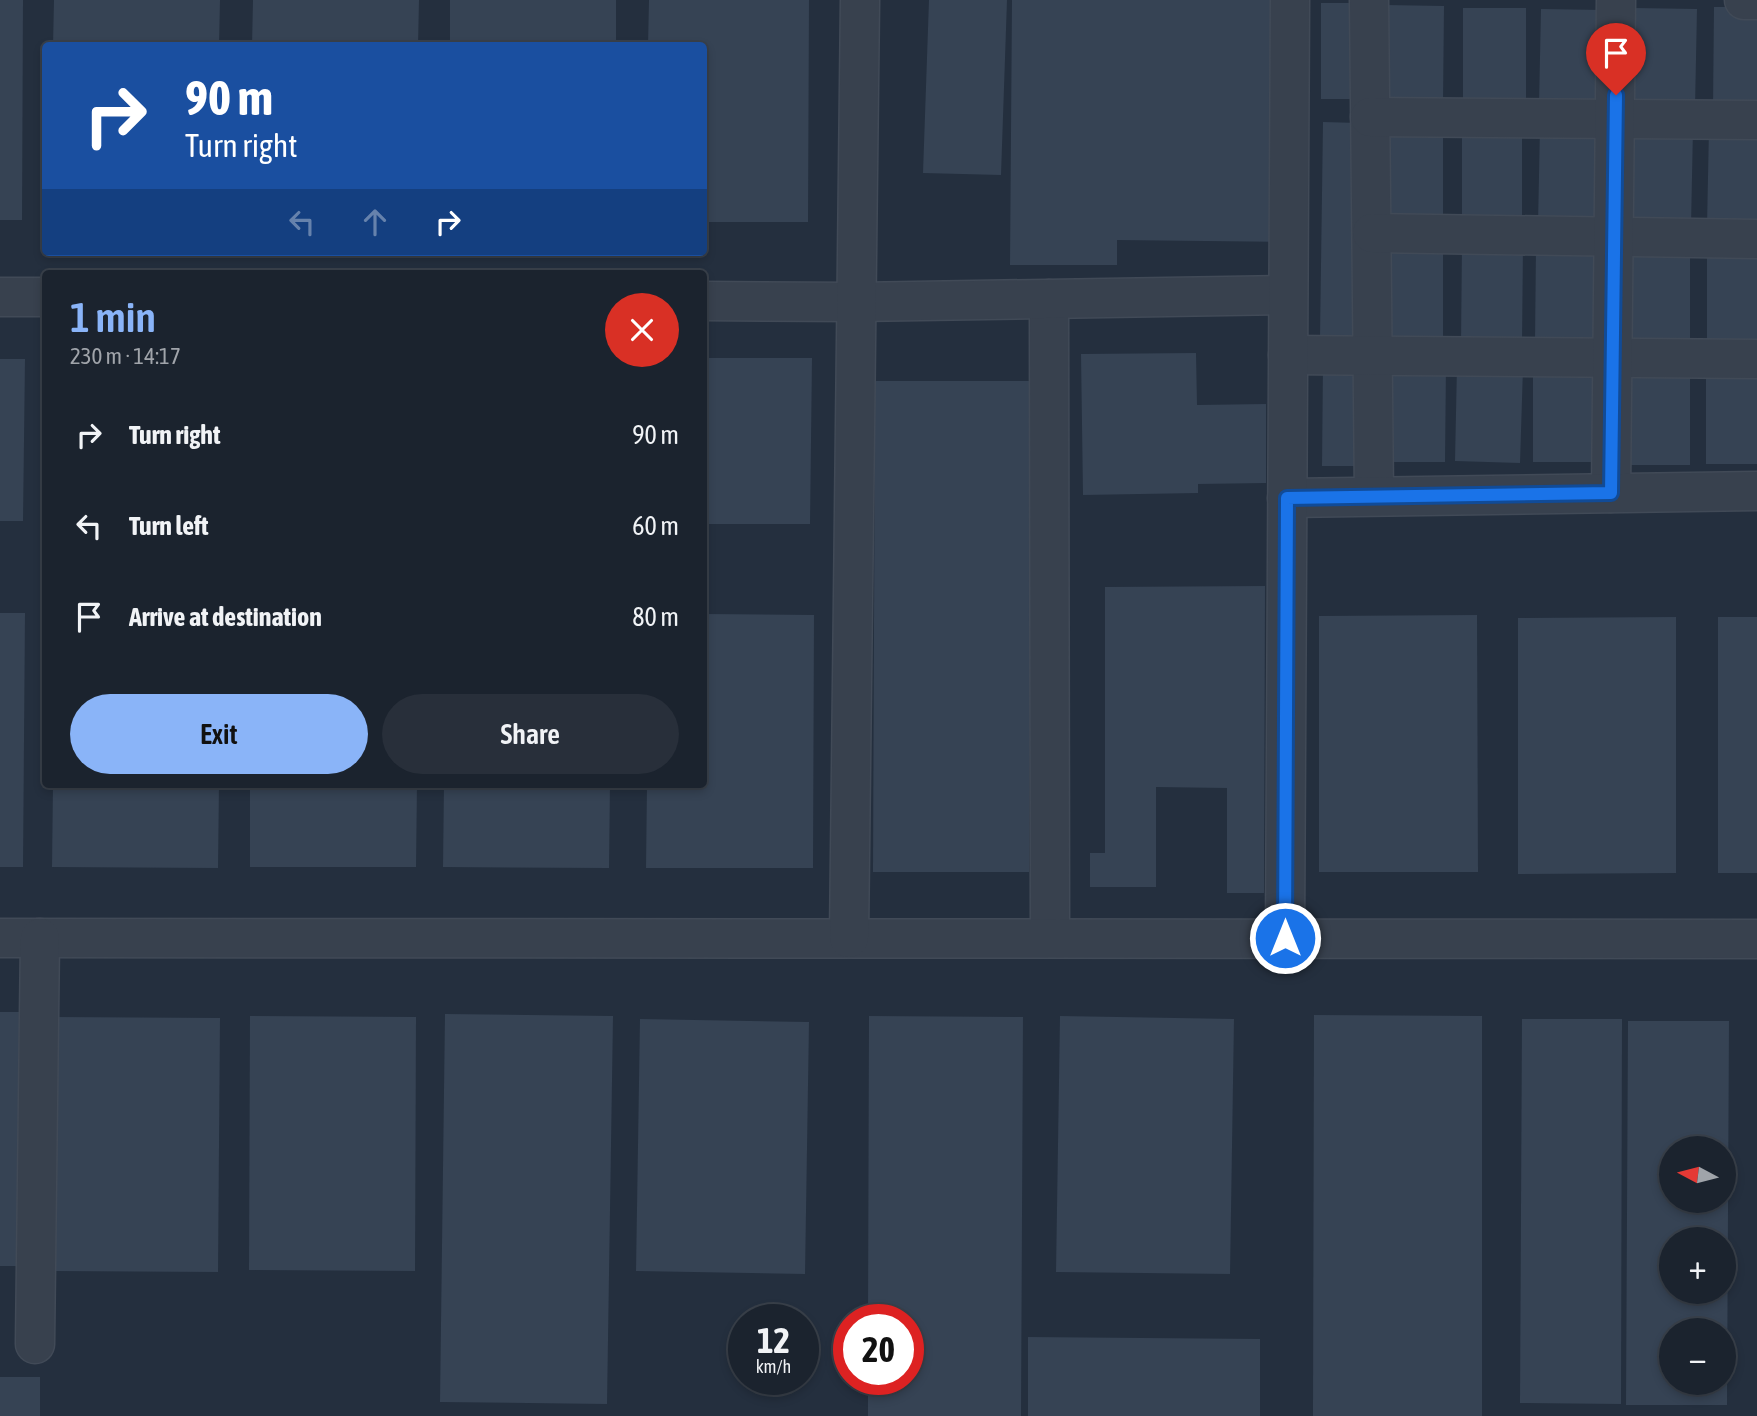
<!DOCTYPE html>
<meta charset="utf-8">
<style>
:root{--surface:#1b232e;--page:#282f3a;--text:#f1f3f6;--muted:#a0a4aa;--line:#39404a;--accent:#8ab4f8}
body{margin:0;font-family:"Asap Condensed",sans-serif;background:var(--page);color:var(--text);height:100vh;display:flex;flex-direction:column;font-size:26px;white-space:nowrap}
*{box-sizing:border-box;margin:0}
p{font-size:23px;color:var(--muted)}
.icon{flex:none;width:38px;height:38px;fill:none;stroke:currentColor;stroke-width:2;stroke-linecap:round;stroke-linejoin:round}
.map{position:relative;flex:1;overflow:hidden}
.side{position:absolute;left:42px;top:270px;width:665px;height:518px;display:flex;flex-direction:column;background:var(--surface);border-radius:7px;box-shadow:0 4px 10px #0003,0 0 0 2px var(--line)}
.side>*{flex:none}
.hud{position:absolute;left:42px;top:42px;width:665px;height:214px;border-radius:7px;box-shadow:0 4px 10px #0003,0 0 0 2px var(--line);background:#1a4fa0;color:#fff;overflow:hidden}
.needle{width:46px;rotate:277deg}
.fabs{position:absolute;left:1659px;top:1136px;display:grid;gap:14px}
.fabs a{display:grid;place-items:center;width:77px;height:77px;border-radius:50%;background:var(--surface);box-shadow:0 4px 10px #0003,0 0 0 2px var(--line);font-size:35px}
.speed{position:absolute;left:728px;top:1304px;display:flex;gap:14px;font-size:35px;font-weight:700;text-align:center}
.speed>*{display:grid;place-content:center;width:91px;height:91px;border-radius:50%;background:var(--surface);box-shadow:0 4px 10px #0003,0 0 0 2px var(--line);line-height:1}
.speed small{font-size:18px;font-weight:400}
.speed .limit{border:10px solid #d22;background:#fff;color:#111}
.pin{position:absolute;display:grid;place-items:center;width:60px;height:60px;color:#fff;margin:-72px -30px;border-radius:50% 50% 50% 0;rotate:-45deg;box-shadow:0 0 7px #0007}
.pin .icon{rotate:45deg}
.me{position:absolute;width:77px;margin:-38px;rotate:0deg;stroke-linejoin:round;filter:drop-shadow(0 0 5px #0008)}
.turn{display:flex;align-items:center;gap:24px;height:147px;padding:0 28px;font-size:32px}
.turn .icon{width:91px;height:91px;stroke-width:2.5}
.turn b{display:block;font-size:49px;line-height:60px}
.lanes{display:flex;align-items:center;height:66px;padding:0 28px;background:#0003;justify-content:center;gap:35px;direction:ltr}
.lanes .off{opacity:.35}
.round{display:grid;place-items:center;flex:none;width:74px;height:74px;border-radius:37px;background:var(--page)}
.summary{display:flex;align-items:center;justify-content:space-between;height:119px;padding:0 28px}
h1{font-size:42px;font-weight:600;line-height:52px;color:var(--accent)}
.action{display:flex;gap:14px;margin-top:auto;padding:14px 28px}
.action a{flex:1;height:80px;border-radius:42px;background:var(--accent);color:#111;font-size:28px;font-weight:600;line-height:80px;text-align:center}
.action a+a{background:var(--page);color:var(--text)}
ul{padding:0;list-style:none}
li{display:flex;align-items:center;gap:21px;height:91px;padding:0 28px}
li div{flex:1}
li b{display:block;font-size:26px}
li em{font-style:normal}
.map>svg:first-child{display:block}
</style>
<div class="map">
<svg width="1757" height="1416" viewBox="0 0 1757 1416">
<rect width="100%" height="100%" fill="#242f3e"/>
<g fill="#364354" fill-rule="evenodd">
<path d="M0 0H23L22 220H0Z"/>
<path d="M54 0H220L219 46H53Z"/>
<path d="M253 0H419L418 46H252Z"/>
<rect x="450" y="0" width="166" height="46"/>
<path d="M649 0H809L808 222H704V46H648Z"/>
<path d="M929 0H1007L1001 175 923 173Z"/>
<path d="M1012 0H1284L1283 242 1117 240V265H1010Z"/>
<path d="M1321 3H1357L1358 99H1321Z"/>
<path d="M1385 5 1444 6 1443 103 1384 102Z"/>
<path d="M1714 7H1757V107H1713Z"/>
<rect x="1463" y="8" width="63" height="96"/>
<path d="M1634 8 1697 9 1695 108H1632Z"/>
<path d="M1541 9 1603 10 1602 105H1539Z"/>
<path d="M1323 122 1359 123 1356 337H1320Z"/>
<rect x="1382" y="124" width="61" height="99"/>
<rect x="1462" y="124" width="60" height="99"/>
<path d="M1540 127 1599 128 1598 225 1538 224Z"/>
<path d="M1631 127 1693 128 1691 226 1631 225Z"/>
<path d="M1709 128 1757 129V227L1707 226Z"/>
<path d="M1384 242H1443V341H1383Z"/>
<path d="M1462 244 1523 245 1522 343H1461Z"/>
<path d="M1629 245H1690V345H1628Z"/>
<rect x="1707" y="246" width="50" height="97"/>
<path d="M1536 247H1597V342H1535Z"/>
<path d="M1196 353 1197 405 1266 404V483L1198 484V493L1083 495 1081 354Z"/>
<path d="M704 358H812L810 524H704Z"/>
<path d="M0 359H25L23 521H0Z"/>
<path d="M1323 363 1362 364 1361 466H1322Z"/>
<path d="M1381 364 1446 365 1445 462H1380Z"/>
<path d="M1457 365 1523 367 1520 463 1455 461Z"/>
<path d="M1533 367 1599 368 1598 462H1533Z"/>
<rect x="1706" y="368" width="51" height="96"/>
<rect x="1626" y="369" width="64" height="96"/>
<path d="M875 381H1031L1029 872H873Z"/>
<path d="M1265 586 1264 893H1227V788L1156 787V887H1090V853H1105V587Z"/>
<path d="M0 613H25L23 867H0Z"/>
<path d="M704 614 814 615 813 868H646L647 784H704Z"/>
<path d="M1477 615 1478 872H1319V616Z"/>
<path d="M1676 617V873L1518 874V618Z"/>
<rect x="1718" y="617" width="39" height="256"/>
<path d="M53 784H219L218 868 52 867Z"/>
<path d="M250 784H417L416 867H250Z"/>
<path d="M444 784H610L609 868 443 867Z"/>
<path d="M0 1012H26L24 1266H0Z"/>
<path d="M445 1014 613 1016 607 1404 440 1402Z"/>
<path d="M1314 1015 1482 1016V1416H1313Z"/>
<path d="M250 1016 416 1017 415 1271 249 1270Z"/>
<path d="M869 1016 1023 1017 1021 1416H868V1379H908V1320H868Z"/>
<path d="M1060 1016 1234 1019 1230 1274 1056 1272Z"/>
<path d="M54 1017 220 1018 218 1272 52 1271Z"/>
<path d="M640 1019 809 1022 805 1274 636 1271Z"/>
<path d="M1522 1019H1622L1621 1404 1520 1403Z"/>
<path d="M1628 1021H1729L1727 1405H1626ZM1671 1148H1724V1200H1671ZM1671 1239H1724V1292H1671ZM1671 1330H1724V1382H1671Z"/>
<path d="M1028 1337 1260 1339V1416H1028Z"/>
<rect x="0" y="1377" width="40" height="39"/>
</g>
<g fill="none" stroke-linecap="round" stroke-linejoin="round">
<defs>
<g id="minor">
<path d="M1369 0 1374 496"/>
<path d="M1744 0H1757"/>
<path d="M1370 117 1757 120"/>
<path d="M1372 233 1757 239"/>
<path d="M0 297H46"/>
<path d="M1049 299 1050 938"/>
<path d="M704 301 856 302 1288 295"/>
<path d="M1288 355 1757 359"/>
<path d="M1611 493 1616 0"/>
<path d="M1287 498 1757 491"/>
<path d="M0 938 1757 939"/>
<path d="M849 938 860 0"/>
<path d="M1285 938 1290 0"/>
<path d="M35 1344 40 938"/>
</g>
</defs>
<use href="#minor" stroke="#414a57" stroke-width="41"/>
<use href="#minor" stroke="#38414e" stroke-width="38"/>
</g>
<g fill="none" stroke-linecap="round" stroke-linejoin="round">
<defs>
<path id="route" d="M1285 938 1287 498 1611 493 1616 95"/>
</defs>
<use href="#route" stroke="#114b97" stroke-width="18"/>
<use href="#route" stroke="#1a73e8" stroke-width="12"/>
</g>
</svg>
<div class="fabs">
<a><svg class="needle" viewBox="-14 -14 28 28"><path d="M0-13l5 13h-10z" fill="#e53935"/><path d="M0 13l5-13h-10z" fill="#a0a4aa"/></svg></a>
<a>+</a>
<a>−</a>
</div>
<div class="speed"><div>12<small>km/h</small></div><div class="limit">20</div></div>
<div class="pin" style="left:1616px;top:95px;background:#d93025"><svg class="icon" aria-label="arrive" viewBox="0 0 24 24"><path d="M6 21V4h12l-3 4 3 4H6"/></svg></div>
<svg class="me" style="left:1285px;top:938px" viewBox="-20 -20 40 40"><circle r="17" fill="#1a73e8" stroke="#fff" stroke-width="3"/><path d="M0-11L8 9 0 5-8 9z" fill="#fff"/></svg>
<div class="hud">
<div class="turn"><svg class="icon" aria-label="right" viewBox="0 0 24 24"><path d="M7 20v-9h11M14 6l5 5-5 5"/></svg><div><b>90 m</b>Turn right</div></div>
<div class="lanes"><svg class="icon off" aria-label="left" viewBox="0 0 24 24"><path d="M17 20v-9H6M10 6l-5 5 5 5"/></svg><svg class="icon off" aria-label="ahead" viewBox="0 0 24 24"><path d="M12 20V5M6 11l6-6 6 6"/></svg><svg class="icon" aria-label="right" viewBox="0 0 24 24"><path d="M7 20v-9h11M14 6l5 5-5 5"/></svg></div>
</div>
<section class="side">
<div class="summary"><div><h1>1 min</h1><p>230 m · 14:17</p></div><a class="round" style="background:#d93025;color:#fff"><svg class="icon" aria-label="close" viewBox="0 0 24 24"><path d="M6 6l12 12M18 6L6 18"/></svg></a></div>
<ul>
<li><svg class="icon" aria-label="right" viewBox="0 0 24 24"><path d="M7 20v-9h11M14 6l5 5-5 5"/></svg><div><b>Turn right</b></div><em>90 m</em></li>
<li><svg class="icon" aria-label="left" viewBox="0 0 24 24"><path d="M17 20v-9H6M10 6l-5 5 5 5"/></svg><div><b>Turn left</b></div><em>60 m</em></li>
<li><svg class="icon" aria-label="arrive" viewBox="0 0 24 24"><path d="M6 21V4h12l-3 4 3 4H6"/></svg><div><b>Arrive at destination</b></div><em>80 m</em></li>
</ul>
<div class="action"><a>Exit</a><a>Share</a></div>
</section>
</div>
